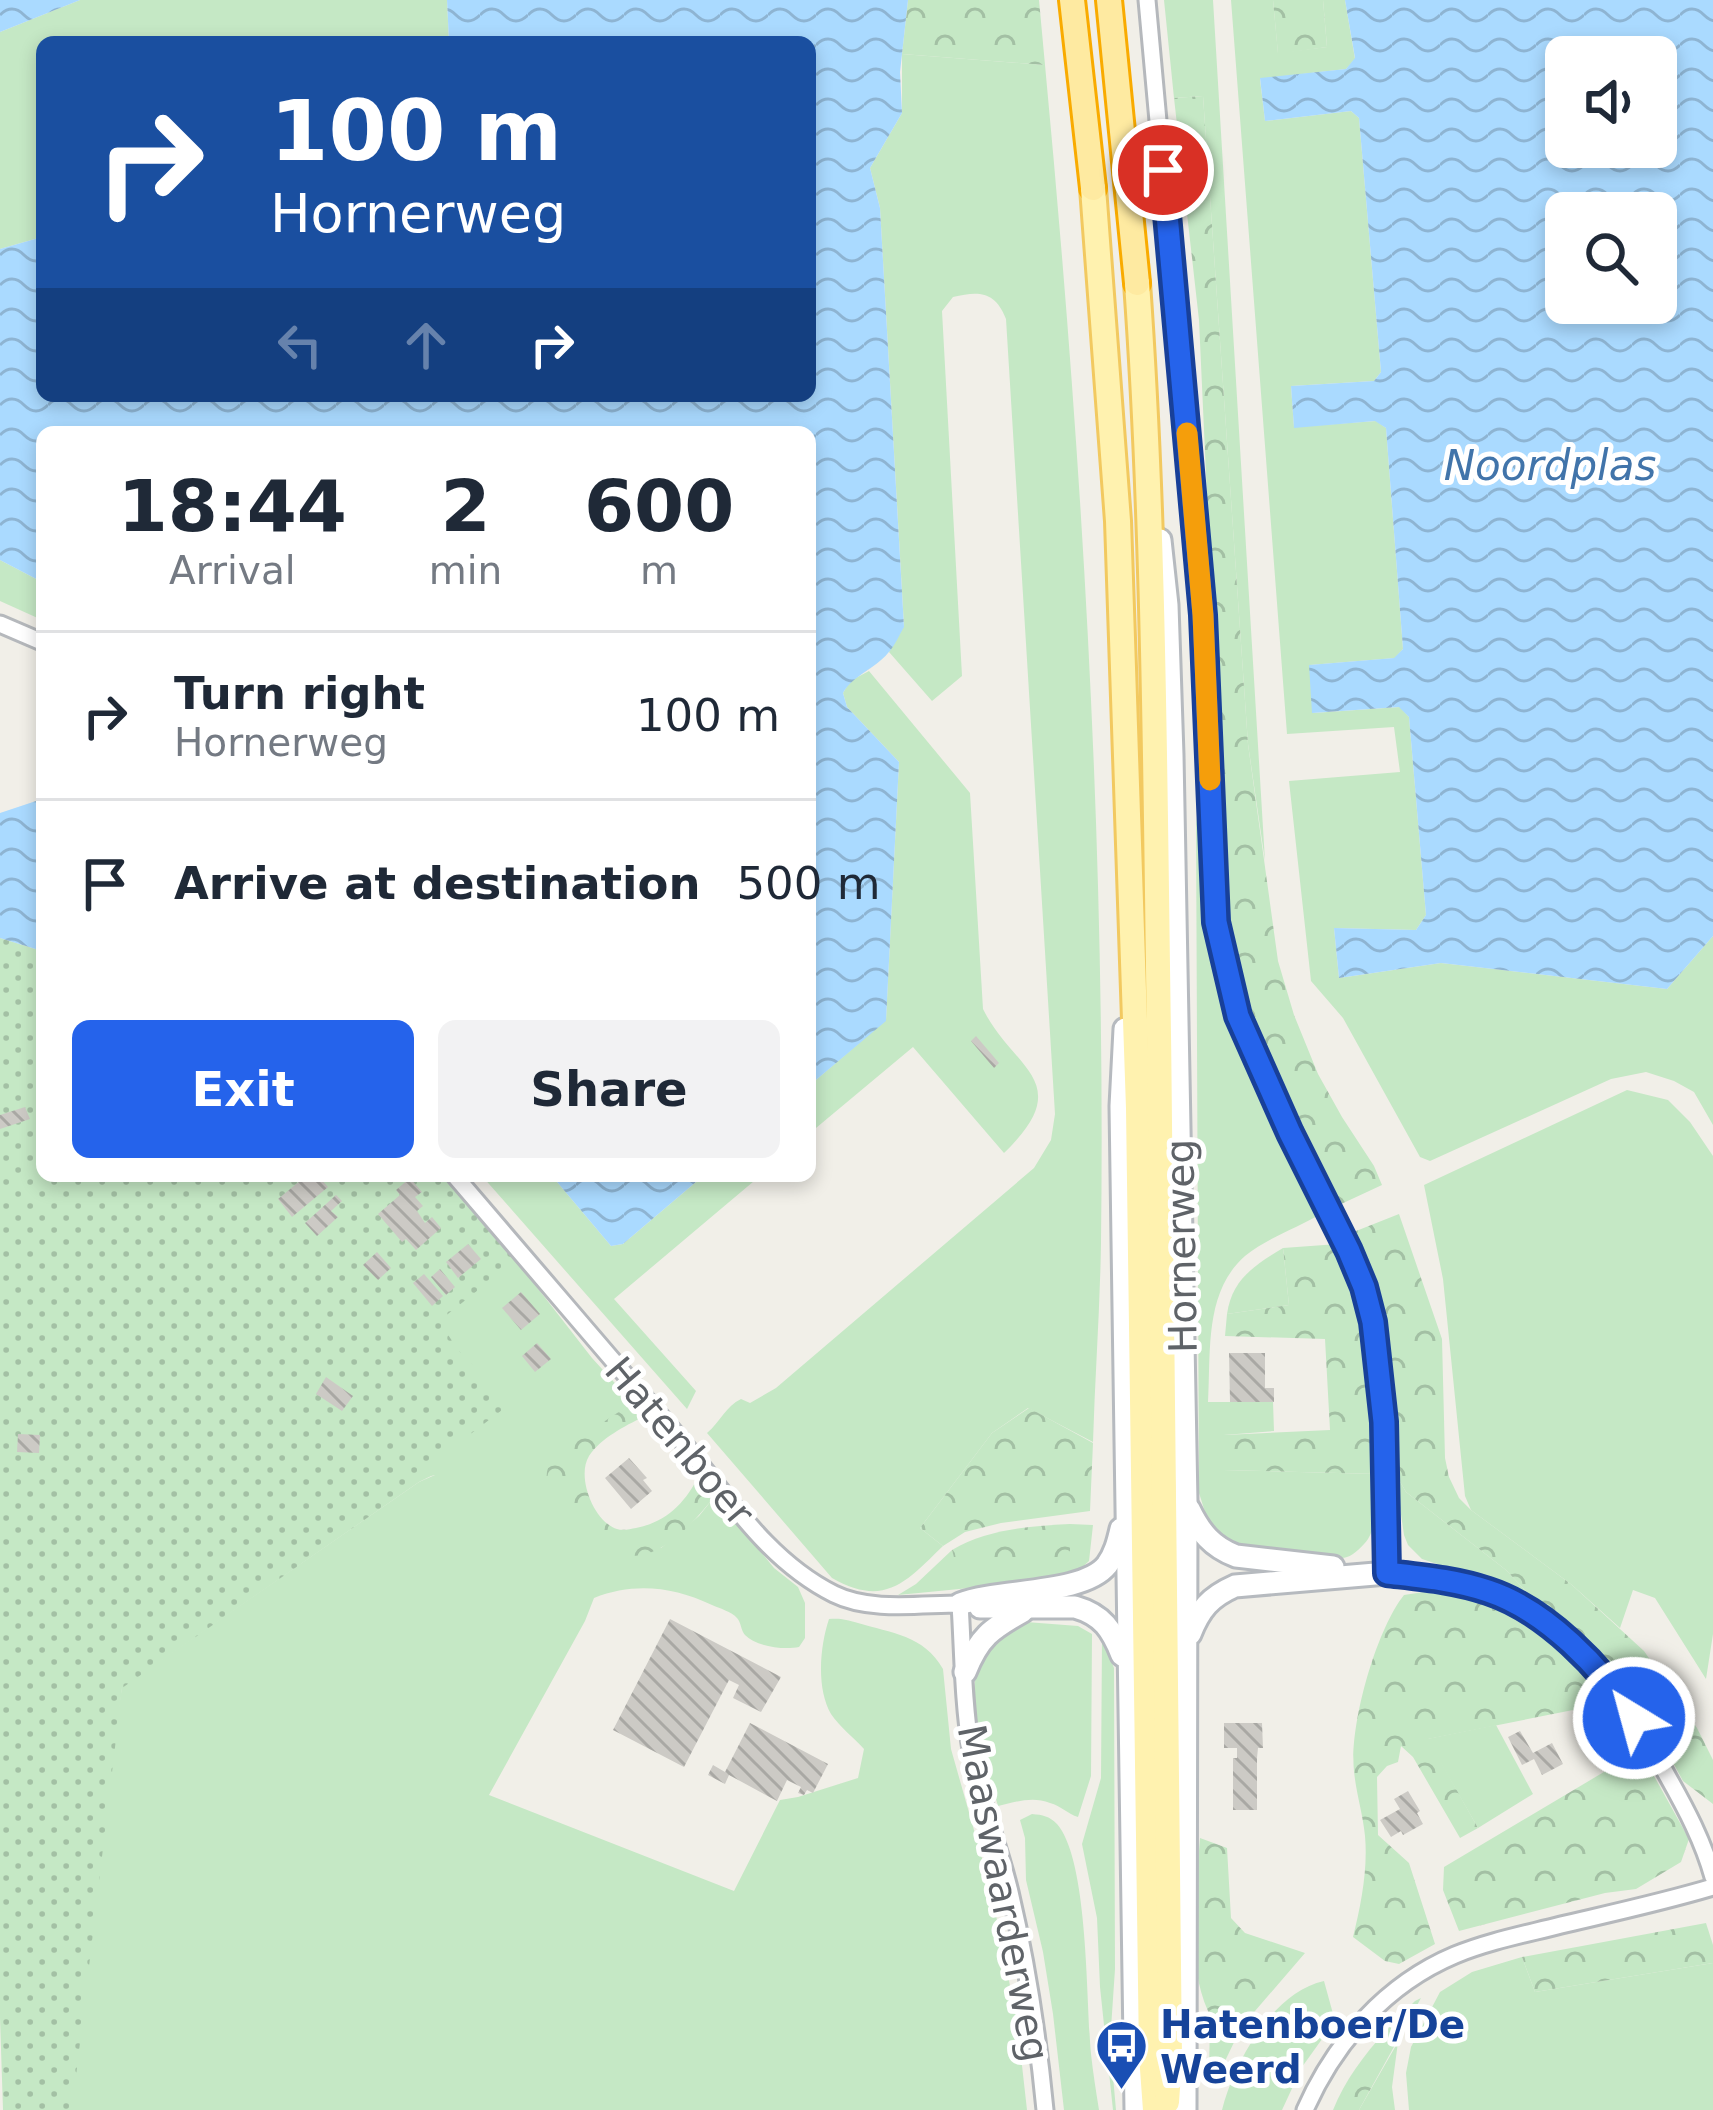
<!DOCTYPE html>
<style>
:root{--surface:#fff;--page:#f2f2f3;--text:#1f2937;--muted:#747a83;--line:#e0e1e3;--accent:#2563eb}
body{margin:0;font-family:"DejaVu Sans",sans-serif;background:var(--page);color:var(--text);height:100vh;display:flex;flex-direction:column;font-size:45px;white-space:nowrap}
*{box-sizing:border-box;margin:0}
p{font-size:39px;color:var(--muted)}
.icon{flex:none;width:66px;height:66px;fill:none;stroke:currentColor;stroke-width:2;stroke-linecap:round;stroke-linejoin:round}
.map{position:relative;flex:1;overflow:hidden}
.panel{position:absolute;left:36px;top:426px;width:780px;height:756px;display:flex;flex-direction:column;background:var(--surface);border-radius:18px;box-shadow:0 6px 18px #0003}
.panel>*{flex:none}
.banner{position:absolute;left:36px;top:36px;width:780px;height:366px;border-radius:18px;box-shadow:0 6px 18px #0003;background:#1a4fa0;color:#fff;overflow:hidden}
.controls{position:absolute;left:1545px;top:36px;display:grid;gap:24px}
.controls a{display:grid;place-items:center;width:132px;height:132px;border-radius:18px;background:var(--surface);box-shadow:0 6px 18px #0003;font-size:60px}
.pin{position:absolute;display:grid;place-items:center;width:102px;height:102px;color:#fff;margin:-51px;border:6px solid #fff;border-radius:50%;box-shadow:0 3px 12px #0007}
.me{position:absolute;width:132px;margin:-66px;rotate:323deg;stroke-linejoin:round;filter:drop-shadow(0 0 9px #0008)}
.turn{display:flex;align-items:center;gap:42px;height:252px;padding:0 36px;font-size:54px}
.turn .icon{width:156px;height:156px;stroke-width:2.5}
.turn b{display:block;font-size:84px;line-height:102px}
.lanes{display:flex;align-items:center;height:114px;padding:0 36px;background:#0003;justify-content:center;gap:60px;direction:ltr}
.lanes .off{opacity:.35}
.eta{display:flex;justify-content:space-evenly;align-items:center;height:204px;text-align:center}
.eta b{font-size:72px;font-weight:700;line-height:84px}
.button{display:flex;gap:24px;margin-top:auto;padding:24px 36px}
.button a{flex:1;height:138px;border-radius:18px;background:var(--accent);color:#fff;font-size:48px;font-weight:700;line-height:138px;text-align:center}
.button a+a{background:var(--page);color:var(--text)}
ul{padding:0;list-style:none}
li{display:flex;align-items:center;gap:36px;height:168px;padding:0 36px;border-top:3px solid var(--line)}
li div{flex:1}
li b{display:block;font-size:45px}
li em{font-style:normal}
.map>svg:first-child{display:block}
</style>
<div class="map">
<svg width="1713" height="2110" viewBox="0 0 1713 2110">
<defs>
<pattern id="forest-crowns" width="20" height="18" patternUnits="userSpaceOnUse" patternTransform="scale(3)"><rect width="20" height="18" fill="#c5e8c5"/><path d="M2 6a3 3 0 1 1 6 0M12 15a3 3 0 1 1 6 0" fill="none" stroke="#a3c0a4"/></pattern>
<pattern id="park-dots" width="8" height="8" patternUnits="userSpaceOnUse" patternTransform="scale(3)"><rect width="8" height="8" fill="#c5e8c5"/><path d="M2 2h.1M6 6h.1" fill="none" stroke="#a3c0a4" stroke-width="1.8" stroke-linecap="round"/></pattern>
<pattern id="water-waves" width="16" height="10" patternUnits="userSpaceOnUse" patternTransform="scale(3)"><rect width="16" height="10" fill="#aadaff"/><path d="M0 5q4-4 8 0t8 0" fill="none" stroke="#8eb4d2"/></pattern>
<pattern id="building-back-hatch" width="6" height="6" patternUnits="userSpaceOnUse" patternTransform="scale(3)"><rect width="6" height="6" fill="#cccac5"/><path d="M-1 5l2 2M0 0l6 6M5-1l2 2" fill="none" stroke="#a9a8a4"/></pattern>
</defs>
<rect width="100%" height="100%" fill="#f1efe8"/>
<g fill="#c5e8c5">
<path d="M80 0H447L449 42H42V237L0 249V32Z"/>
<path d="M1164 0H1213L1265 861 1248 744 1203 96 1174 98Z"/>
<path d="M1231 0H1273L1278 53 1327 47 1323 0H1345L1355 59 1346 69 1260 79 1265 121 1351 111 1359 118 1381 372 1374 381 1291 386 1294 427 1376 421 1386 428 1403 649 1395 658 1310 665 1313 713 1400 707 1409 717 1426 915 1416 930 1334 928 1339 978 1441 963 1667 989 1713 936V1125L1694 1092 1674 1081 1646 1072 1611 1079 1430 1161 1420 1157 1343 1018 1311 981 1289 781 1400 772 1394 727 1287 734Z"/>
<path d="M902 54 1045 65C1082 456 1106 850 1101 1243 1100 1309 1095 1376 1093 1442L1028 1408 992 1433 920 1528 943 1546C906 1582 885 1608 832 1578L707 1433C720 1422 726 1406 741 1399L750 1403 776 1388 1034 1168 1051 1140 1055 1114 1006 319C995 291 979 291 953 297L942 311 962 676 932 701 889 652 904 626 880 208 870 168 902 113Z"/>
<path d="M0 560 42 582V620L0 601Z"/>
<path d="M869 671 970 793 983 1009C1013 1070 1078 1081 1004 1153L913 1047 810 1133V1085L886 1020 899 762 847 707 843 693 850 681Z"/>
<path d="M1196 817 1217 972 1228 1011 1281 1135 1321 1214C1297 1228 1267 1238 1245 1256 1204 1292 1211 1352 1208 1402H1273L1274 1431 1224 1435V1470L1377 1474C1376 1494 1379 1521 1368 1539 1364 1545 1354 1555 1347 1557 1328 1563 1234 1550 1219 1536 1207 1526 1204 1507 1199 1493Z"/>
<path d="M1627 1090 1668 1100 1690 1122 1713 1156V1634L1706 1679 1655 1598 1633 1590 1620 1628 1572 1585 1471 1510 1465 1496 1443 1279 1424 1185Z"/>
<path d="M482 1176H552L611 1246 623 1244 703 1176H760L614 1299 696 1391 687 1409Z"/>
<path d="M483 1218 592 1358 633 1403 578 1441 570 1515 661 1548 699 1516 715 1496 774 1568 798 1587 805 1603V1638L799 1647C784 1650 757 1647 745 1635 741 1631 741 1622 737 1618 732 1612 719 1608 712 1605 673 1587 635 1582 594 1598L585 1621 489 1795 734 1891 780 1800 798 1797 858 1778 864 1749C854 1738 839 1726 831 1714 816 1688 820 1646 829 1619 842 1618 846 1620 858 1623 891 1633 924 1635 943 1669L951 1749 991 1890 1017 2021 1027 2110H59L122 1687 419 1482 435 1475 0 1572 370 1441Z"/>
<path d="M1283 1248 1289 1305 1227 1314C1232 1279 1255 1265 1283 1248Z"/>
<path d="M1395 1473 1406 1492 1506 1570 1536 1602 1518 1591 1422 1559 1408 1545 1404 1535Z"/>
<path d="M1070 1524 1093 1525 1089 1561 1077 1572 1060 1579 898 1595 916 1584 952 1550 957 1565 1070 1554Z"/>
<path d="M1026 1622 1078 1626 1092 1634 1091 1776 1078 1817C1068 1814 1061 1806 1050 1803 1032 1796 1016 1802 998 1806 982 1748 942 1644 1026 1622Z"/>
<path d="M1102 1638 1114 1668 1115 1969 1110 2043 1116 2110H1113L1100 1987 1097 1918 1082 1844 1101 1778Z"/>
<path d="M1496 1725 1533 1794 1478 1828 1427 1739Z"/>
<path d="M1032 1814C1043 1815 1049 1816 1057 1824 1089 1861 1086 2002 1091 2054 1093 2073 1096 2091 1099 2110H1064L1053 2014 1043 1952 1026 1880 1025 1838 1020 1820Z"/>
<path d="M1522 1957 1535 1992 1713 1963V2110H1409L1406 2073 1411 2047 1440 1992 1472 1972Z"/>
<path d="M1324 1981 1335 2021 1302 2067 1282 2110H1222C1234 2062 1273 1992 1324 1981Z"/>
<path d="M1210 2016 1237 2036 1214 2084 1209 2076Z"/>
<path d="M1398 2042 1392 2087 1395 2110H1359Z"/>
</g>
<g fill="url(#forest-crowns)">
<path d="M908 0H1039L1045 65 902 54Z"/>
<path d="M1273 0H1323L1327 47 1278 54Z"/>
<path d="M1203 96 1248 744 1278 961 1294 1015 1318 1074 1342 1117 1374 1166 1382 1185 1339 1205 1245 1006 1231 948 1224 902 1220 856 1216 694 1199 320 1174 98Z"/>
<path d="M1399 1214 1442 1339 1445 1458 1449 1477 1459 1498 1471 1510 1572 1585 1644 1651 1697 1728 1713 1760V1804L1683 1781 1651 1722 1613 1669 1584 1640 1536 1602 1506 1570 1406 1492 1395 1473 1389 1341 1379 1301 1351 1233Z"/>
<path d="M1338 1244 1365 1324 1378 1444 1377 1474 1224 1470V1435L1330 1430 1325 1339 1225 1336 1227 1314 1289 1305 1283 1248Z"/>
<path d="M633 1403 643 1417C625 1426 601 1438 589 1456 576 1477 594 1522 617 1529 623 1531 630 1529 636 1528 667 1522 686 1502 699 1475L715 1496C692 1524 659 1565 618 1554 596 1538 537 1499 548 1468 554 1452 616 1414 633 1403Z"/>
<path d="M1029 1408 1093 1443 1090 1511 1001 1523 965 1532 943 1546 920 1528 992 1433Z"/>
<path d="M1070 1524V1554L1061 1563 965 1571 956 1565 952 1550C987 1529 1030 1526 1070 1524Z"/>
<path d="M1430 1591 1495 1606 1523 1621 1565 1652 1599 1686 1619 1713 1689 1839 1681 1862 1636 1889 1605 1893 1459 1931 1443 1890 1444 1867 1614 1766 1573 1710 1428 1739 1478 1828 1460 1838 1413 1757 1401 1746 1398 1762 1387 1766 1377 1777 1378 1835 1409 1863 1435 1944 1399 1964 1385 1961 1353 1937C1361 1905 1368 1869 1365 1836 1363 1814 1356 1793 1354 1771 1349 1726 1376 1630 1404 1595Z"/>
<path d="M1200 1838 1227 1848 1231 1918 1245 1933 1305 1953 1243 2025 1237 2036C1227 2029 1213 2022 1208 2011 1185 1959 1196 1893 1200 1838Z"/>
<path d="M1706 1923 1713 1945V1963L1535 1992 1522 1957Z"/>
<path d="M1421 1998 1359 2110H1333C1350 2067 1383 2033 1415 2001Z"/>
</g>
<path fill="url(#park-dots)" d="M0 938 42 951V1176H444L483 1218 518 1263 482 1287 439 1321 458 1350 510 1404 435 1461V1474L419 1482 122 1688 72 2110H3L0 2018Z"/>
<g fill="url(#water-waves)" fill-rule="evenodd">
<path d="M0 0H80L0 32Z"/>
<path d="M447 0H908L900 72 902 113 870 168 880 208 904 627C899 635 895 646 888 653 875 669 853 675 843 693L847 707 899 762 886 1021 810 1085V432H42V582L0 560V249L42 237V396H810V42H449Z"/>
<path d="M1345 0H1713V936L1667 989 1441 963 1339 978 1334 928 1416 930 1426 915 1409 717 1399 707 1312 713 1309 665 1394 658 1403 649 1386 428 1375 421 1294 428 1291 386 1374 381 1381 372 1359 118 1351 111 1265 121 1260 78 1346 69 1355 58ZM1566 57H1656V147H1566ZM1656 213V303H1566V213Z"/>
<path d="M42 799V951L0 938V813Z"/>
<path d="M552 1176H703L623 1244 611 1246Z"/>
</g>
<g fill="url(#building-back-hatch)">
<path d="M976 1036 999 1063 994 1068 971 1041Z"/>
<path d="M25 1107 30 1119 0 1129V1115Z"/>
<path d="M306 1176H318L328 1187 292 1217 278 1199Z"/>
<path d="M410 1178 422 1192 415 1197 423 1206 417 1211 425 1223 432 1217 441 1228 416 1250 406 1239 402 1242 378 1214 400 1195 396 1190Z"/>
<path d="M336 1195 342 1201 331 1211 338 1217 317 1236 305 1223Z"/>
<path d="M468 1244 481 1259 458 1278 446 1262Z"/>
<path d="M377 1252 391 1268 378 1280 363 1265Z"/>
<path d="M440 1269 455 1287 446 1295 431 1277Z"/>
<path d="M424 1274 443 1296 432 1306 413 1283Z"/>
<path d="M521 1292 540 1314 521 1330 502 1308Z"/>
<path d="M537 1343 551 1359 535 1372 522 1356Z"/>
<path d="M1229 1353H1265V1388H1274V1402H1230Z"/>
<path d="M326 1377 353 1396 342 1411 316 1394Z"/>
<path d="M18 1434 40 1435 39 1453 17 1452Z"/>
<path d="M629 1458 647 1478 643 1480 652 1491 631 1509 605 1478Z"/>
<path d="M670 1619 781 1677 761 1712 733 1698 739 1685 729 1680 684 1767 613 1730Z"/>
<path d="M750 1723 828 1764 813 1793 807 1790 804 1795 798 1793 801 1787 787 1780 777 1801 729 1775 725 1784 708 1775 713 1765 725 1772Z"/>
<path d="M1224 1723H1262L1263 1748H1258L1257 1758V1810H1233V1758H1237V1748H1224Z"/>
<path d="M1520 1731 1533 1753 1552 1743 1563 1764 1542 1775 1534 1759 1522 1765 1508 1737Z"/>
<path d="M1408 1791 1420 1811 1417 1813 1423 1824 1403 1835 1401 1831 1391 1837 1380 1820 1400 1809 1394 1799Z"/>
</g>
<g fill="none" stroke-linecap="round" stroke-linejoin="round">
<defs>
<g id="minor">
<path d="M1147 0 1203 615 1216 922 1238 1016 1290 1133 1349 1251 1373 1322 1384 1422 1387 1573C1422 1577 1463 1579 1495 1593 1578 1631 1626 1699 1668 1777 1686 1809 1703 1841 1713 1877"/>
<path d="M0 624 42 642"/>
<path d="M455 1176C528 1262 602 1347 675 1433 724 1490 764 1559 834 1594 870 1612 921 1604 960 1604 963 1652 963 1702 971 1750 979 1798 999 1845 1010 1892 1027 1964 1038 2037 1045 2110"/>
<path d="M1305 2110C1335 2042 1386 1984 1455 1955 1489 1941 1526 1934 1561 1925 1612 1913 1663 1902 1713 1887"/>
</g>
<g id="secondary">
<path d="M1160 540 1167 605 1172 755 1186 1502 1185 2110"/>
<path d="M1125 1029 1121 1106 1136 2110"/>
<path d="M1189 1509C1200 1532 1212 1547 1236 1556L1333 1567"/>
<path d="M960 1604C999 1589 1083 1595 1107 1565 1115 1554 1118 1542 1121 1529"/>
<path d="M980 1607H1075C1103 1615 1112 1630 1122 1655"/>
<path d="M1190 1634C1200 1609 1210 1597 1235 1586L1387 1573"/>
<path d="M965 1672C979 1637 991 1629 1023 1611"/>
</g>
<g id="primary">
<path d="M1093 188 1118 521 1138 1108 1151 2055 1155 2110"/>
<path d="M1137 283C1155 533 1155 784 1159 1035 1164 1376 1168 1717 1170 2059L1167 2102"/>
</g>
<g id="trunk">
<path d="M1072 0 1093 188"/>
<path d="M1109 0 1137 283"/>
</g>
</defs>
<use href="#minor" stroke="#b5b8bc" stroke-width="21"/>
<use href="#secondary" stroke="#b6babf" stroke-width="27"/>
<use href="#primary" stroke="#f2c960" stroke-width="30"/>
<use href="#trunk" stroke="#f9ab00" stroke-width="30"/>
<use href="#minor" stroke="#fff" stroke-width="15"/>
<use href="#secondary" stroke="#fff" stroke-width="21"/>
<use href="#primary" stroke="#fff2af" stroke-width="24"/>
<use href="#trunk" stroke="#feeaa1" stroke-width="24"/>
</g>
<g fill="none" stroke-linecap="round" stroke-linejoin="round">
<defs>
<path id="route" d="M1163 170 1203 615 1216 922 1238 1016 1290 1133 1349 1251 1364 1287 1373 1322 1384 1422 1387 1573C1421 1577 1456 1580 1488 1591 1546 1610 1602 1668 1634 1718"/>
</defs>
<use href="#route" stroke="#184099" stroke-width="30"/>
<use href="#route" stroke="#2563eb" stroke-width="21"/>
<path stroke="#f59e0b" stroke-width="21" d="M1187 433 1203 615 1210 780"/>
</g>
<defs>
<symbol id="bus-pin" viewBox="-11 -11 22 30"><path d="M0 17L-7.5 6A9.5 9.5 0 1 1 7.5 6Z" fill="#1a4fb4" stroke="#fff"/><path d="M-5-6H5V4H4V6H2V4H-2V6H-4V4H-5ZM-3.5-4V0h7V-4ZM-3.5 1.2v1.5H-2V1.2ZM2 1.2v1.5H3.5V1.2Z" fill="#fff"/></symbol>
</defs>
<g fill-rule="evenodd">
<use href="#bus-pin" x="1092" y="2016" width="59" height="81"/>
</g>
<g text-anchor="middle" stroke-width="10" stroke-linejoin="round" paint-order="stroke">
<g font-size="39" fill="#5f6368" stroke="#fff">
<text transform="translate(1181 1246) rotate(-91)" y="14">Hornerweg</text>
<text transform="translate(680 1441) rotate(50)" y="14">Hatenboer</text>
<text transform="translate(1004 1893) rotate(79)" y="14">Maaswaarderweg</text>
</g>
<g font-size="39" font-weight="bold" fill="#164399" stroke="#fff" text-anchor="start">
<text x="1160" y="2038">Hatenboer/De<tspan x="1160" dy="45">Weerd</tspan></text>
</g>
<g font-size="42" font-style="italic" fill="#4174aa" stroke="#fff">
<text x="1550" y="480">Noordplas</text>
</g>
</g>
</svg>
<div class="controls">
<a><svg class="icon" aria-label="sound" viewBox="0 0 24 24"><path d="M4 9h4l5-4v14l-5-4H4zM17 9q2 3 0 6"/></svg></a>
<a><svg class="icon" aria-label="search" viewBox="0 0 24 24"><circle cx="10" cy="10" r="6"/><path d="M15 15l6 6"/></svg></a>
</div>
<div class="pin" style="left:1163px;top:170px;background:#d93025"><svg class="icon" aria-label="arrive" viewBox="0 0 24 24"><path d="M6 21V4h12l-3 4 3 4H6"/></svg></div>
<svg class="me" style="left:1634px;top:1718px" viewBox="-20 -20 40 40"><circle r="17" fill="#2563eb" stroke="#fff" stroke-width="3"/><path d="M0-11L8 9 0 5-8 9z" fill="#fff"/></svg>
<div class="banner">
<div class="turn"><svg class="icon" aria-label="right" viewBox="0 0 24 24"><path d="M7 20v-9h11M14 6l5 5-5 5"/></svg><div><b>100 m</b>Hornerweg</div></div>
<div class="lanes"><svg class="icon off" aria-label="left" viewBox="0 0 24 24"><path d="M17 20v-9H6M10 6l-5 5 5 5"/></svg><svg class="icon off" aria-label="ahead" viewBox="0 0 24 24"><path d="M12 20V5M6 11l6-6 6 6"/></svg><svg class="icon" aria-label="right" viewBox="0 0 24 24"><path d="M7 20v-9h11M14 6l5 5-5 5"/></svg></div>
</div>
<section class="panel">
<div class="eta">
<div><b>18:44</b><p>Arrival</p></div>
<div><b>2</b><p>min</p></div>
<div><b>600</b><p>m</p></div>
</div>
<ul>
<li><svg class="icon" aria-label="right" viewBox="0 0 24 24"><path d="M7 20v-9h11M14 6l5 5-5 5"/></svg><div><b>Turn right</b><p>Hornerweg</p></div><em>100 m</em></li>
<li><svg class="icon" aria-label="arrive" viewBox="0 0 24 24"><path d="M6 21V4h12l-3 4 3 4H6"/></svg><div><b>Arrive at destination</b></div><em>500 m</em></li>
</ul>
<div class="button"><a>Exit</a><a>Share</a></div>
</section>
</div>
